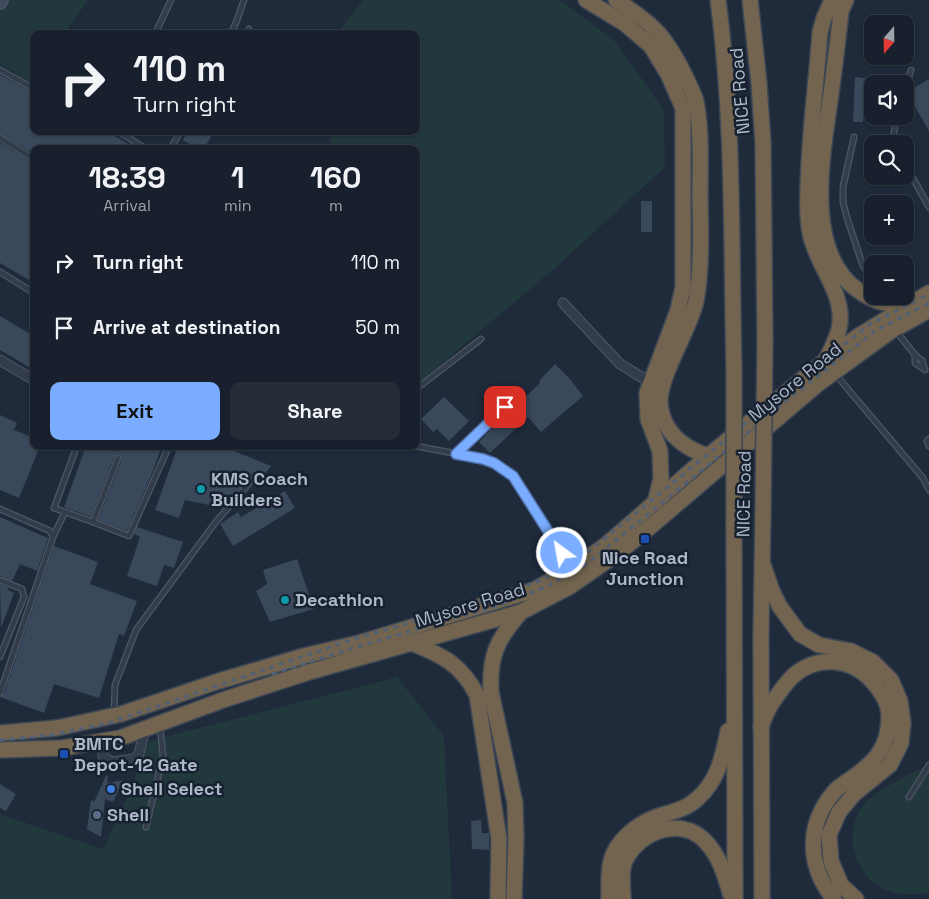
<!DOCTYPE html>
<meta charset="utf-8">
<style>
:root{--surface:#17202c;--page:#242d38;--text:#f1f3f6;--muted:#9ea3a9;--line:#363e48;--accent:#7aacff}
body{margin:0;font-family:"Space Grotesk",sans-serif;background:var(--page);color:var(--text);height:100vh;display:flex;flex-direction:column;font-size:19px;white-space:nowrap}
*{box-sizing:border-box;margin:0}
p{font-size:16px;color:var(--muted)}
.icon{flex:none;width:28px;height:28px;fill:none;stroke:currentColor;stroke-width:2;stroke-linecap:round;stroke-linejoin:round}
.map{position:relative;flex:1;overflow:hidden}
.side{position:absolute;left:30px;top:145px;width:390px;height:305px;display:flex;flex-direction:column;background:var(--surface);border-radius:10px;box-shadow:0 1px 4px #0004,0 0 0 1px var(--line)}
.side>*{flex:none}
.hud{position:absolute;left:30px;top:30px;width:390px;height:105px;border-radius:10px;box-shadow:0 1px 4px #0004,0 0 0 1px var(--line);background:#17202c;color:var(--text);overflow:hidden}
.needle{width:32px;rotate:200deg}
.tools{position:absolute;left:864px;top:15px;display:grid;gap:10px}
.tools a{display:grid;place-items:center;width:50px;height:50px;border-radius:10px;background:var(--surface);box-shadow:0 1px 4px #0004,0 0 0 1px var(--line);font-size:25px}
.pin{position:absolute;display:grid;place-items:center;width:42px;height:42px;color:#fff;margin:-21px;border-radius:10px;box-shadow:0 2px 8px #0006}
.me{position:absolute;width:55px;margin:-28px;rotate:328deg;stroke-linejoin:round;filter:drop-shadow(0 0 4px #0008)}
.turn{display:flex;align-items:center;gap:18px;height:105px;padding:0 20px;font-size:22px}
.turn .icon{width:65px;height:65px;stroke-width:2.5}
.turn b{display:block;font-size:35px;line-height:42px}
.eta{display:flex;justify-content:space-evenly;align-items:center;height:85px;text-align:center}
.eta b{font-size:30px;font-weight:700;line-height:35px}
.action{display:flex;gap:10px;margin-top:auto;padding:10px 20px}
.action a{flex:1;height:58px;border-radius:10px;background:var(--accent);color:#111;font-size:20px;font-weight:700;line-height:58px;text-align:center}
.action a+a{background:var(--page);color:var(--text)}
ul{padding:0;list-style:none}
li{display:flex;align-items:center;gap:15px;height:65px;padding:0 20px}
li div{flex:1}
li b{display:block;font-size:19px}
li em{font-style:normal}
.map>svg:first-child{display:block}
</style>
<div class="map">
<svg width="929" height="899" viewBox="0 0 929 899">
<rect width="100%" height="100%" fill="#1f2a3b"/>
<g fill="#21383c">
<path d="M8 0H88L64 34H34V75L29 83 0 64V13Z"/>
<path d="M363 0H560L614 40 664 110 665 167 553 270 416 385V149H330L331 131H416V34H336Z"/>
<path d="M397 677 444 736 452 899H0V814L103 849 128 795 149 741Z"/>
<path d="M929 764V893C916 894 903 896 891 892 855 880 841 834 864 804 877 789 911 774 929 764Z"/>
</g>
<g fill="#3a485b">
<path d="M0 75 34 93V131H106L137 149H34V154L0 134Z"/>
<path d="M855 77 865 78 863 122H853Z"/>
<path d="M929 79V131L907 92Z"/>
<path d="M188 131H214L204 149H197L183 140Z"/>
<path d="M0 143 34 163V283L0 263Z"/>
<rect x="641" y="201" width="11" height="31"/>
<path d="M0 316 34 336V370L0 350Z"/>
<path d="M555 364 570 379 583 396 541 432 528 417 490 453 479 442 507 413 508 414 540 383 539 381Z"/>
<path d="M444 397 469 421 449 441 437 429 433 432 421 419Z"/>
<path d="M0 415 17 423 14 430 34 438V446H40L19 498 0 490Z"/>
<path d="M86 446H98L112 451 114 446H162L151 476 127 531 98 520 122 459 121 456 119 454 114 457 91 517 64 507Z"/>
<path d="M178 446H222L271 466 261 479 252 475 223 508 185 500 179 518 155 510Z"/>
<path d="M285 491 295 508 233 546 220 524 238 512 241 517Z"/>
<path d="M0 517 48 538 37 571 20 564 12 581 0 576Z"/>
<path d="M137 527 183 542 174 568 164 565 157 586 127 576 140 537 134 534Z"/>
<path d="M54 546 98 562 90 584 137 601 124 636 119 634 99 698 54 684 44 713 0 697 4 694Z"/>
<path d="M297 559 314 609 270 622 256 591 267 584 263 570Z"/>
<path d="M0 584 9 588 8 590 14 593 1 628Z"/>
<path d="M106 776H108L107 783 123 780 113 802 105 799 101 837 87 829 91 800 94 802Z"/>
<path d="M0 784 16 794 6 811 0 808Z"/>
<path d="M481 820 482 833H489V850L472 849 471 821Z"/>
</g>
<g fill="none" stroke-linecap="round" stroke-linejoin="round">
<defs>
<g id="lane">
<path d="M155 34 171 0"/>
<path d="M231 34 237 20 244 0"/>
<path d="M246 34 249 29"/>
<path d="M0 70 34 89"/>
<path d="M905 89 911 70"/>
<path d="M118 131 146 149"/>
<path d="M854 137 843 187V202L847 218 863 266 872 278"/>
<path d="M0 138 34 159"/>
<path d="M895 144 894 133 897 116"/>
<path d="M170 149 181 131"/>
<path d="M905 164 929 207"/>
<path d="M0 272 34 293"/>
<path d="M896 331 915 355"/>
<path d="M915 355 922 360 925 370 915 363Z"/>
<path d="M836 375 923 478 929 490"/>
<path d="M416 389 481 339"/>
<path d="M929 439 927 441 929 446"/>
<path d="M77 446 54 508 93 522"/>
<path d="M416 446 483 459 494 463 513 477 571 567"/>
<path d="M456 454 517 395"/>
<path d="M118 458 93 522 129 536 169 446"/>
<path d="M0 509 50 531 53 537 0 693"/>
<path d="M53 537 65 512"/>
<path d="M0 580 22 589 24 597 0 657"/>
<path d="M114 712 115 685 136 630 215 523 252 480"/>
<path d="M909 797 929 765"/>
<path d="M146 827 163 756 160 726"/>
</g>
<g id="street">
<path d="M563 303 620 364 651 383"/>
<path d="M0 360 34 380"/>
<path d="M103 741V757L113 762 134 759 139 754 145 729"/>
</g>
<path id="secondary" d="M0 3 2 0"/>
<g id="highway">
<path d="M586 0 624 23 651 46 668 74 683 108V287L678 310 647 393 648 419 660 451 661 478 655 503"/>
<path d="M616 0C631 10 648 21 660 35 671 48 680 65 687 80 690 87 694 94 696 101 702 133 700 167 700 199 701 229 702 272 696 301 690 330 658 377 660 404 663 432 683 448 708 456"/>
<path d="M718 0C734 122 731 246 734 368"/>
<path d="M750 0 759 83 763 143 765 341"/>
<path d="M846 0 841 11C838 41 834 71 830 101 822 157 804 254 859 291 877 304 889 306 909 299"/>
<path d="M827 358C832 347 839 335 840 323 843 290 816 265 810 233 806 210 808 188 809 165 811 120 817 76 820 32L824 18 832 0"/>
<path d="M734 525 735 899"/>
<path d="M762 562 772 591 780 607 800 634 819 645 851 651 873 662 891 680 900 701 903 723 901 743 890 765 854 794 839 812 829 835 831 861 841 885 856 899"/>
<path d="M412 643C443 656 461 664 477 695L499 839 498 899"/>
<path d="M761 727C764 719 767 710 772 703 778 694 786 683 793 676 817 655 850 658 871 680 880 689 889 703 889 716 889 747 876 761 852 778 847 782 839 786 834 792 806 825 807 866 834 899"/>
<path d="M0 733 57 728 121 714 219 681 304 656 359 643 534 590 572 569 606 545 708 456 826 360 857 337 929 293"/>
<path d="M0 750 62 748 120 738 223 700 309 672 521 612 569 587 614 556 643 533 818 384 891 331 929 310"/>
<path d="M514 899 516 839 515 803 491 692C489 656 497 639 521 612"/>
<path d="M609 899C609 887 608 873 611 861 616 841 637 824 656 817 671 812 685 810 697 799 718 781 723 756 728 731"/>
<path d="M623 899C623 887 620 872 625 861 639 831 681 816 705 841 719 855 725 875 730 893"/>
<path d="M762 899 761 635 763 514"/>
</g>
</defs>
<use href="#lane" stroke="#4d5766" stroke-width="7"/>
<use href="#street" stroke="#4d5766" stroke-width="11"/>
<use href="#secondary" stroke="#4d5766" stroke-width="14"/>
<use href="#highway" stroke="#3d4756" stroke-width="18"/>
<use href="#lane" stroke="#323c4b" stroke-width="4.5"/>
<use href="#street" stroke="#323c4b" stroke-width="9"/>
<use href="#secondary" stroke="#404b5f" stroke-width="11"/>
<use href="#highway" stroke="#72644e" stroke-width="15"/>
<g stroke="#546073" stroke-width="3" stroke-dasharray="5 5" stroke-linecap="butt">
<path d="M272 674 353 648 496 606 546 587 587 564 784 403 875 331 929 303"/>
<path d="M0 740 51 735 111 722 351 640 493 598 542 580 582 557 779 396 870 324 929 294"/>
</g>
<defs>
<g id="highway-bridge">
<path d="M734 368V525"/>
<path d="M763 514 765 341"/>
</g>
</defs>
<use href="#highway-bridge" stroke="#3d4756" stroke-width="18" stroke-linecap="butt"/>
<use href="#highway-bridge" stroke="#72644e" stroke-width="15"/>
</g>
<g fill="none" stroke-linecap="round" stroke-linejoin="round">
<defs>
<path id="route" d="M505 407 456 454 483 459 494 463 513 476 562 553"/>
</defs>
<use href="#route" stroke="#4f70a6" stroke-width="12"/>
<use href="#route" stroke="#7aacff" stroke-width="9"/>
</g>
<g fill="#0f9aa8" stroke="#18212f" stroke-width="2">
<circle cx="201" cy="489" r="5"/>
<circle cx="285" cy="600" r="5"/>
</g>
<g fill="#1a4fb4" stroke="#18212f" stroke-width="2">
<rect x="640" y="534" width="10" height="10" rx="2.5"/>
<rect x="59" y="749" width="10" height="10" rx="2.5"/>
</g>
<circle fill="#3f7fe0" stroke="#18212f" stroke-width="2" cx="111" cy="789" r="5"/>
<circle fill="#5c6f8a" stroke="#18212f" stroke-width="2" cx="97" cy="815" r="5"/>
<g text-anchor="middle" stroke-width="5" stroke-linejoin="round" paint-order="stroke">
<g font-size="18" fill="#adb7c8" stroke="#18212f">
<text transform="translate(740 91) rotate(-95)" y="6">NICE Road</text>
<text transform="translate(795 382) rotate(-39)" y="6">Mysore Road</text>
<text transform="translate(744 494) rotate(-89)" y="6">NICE Road</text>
<text transform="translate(470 605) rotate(-17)" y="6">Mysore Road</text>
</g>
<g font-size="18" font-weight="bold" fill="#adb7c8" stroke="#18212f" text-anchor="start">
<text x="211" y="485">KMS Coach<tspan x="211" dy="21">Builders</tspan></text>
<text x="645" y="564" text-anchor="middle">Nice Road<tspan x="645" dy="21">Junction</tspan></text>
<text x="295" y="606">Decathlon</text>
<text x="74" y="750">BMTC<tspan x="74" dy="21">Depot-12 Gate</tspan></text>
<text x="121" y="795">Shell Select</text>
<text x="107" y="821">Shell</text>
</g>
</g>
</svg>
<div class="tools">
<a><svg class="needle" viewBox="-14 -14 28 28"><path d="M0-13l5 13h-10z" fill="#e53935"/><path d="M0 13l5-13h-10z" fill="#9ea3a9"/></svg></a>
<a><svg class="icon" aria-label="sound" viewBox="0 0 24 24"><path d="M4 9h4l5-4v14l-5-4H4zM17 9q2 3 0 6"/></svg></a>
<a><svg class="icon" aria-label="search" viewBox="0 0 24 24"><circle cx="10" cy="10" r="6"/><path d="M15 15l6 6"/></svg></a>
<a>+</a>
<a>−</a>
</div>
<div class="pin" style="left:505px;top:407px;background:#d93025"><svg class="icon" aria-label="arrive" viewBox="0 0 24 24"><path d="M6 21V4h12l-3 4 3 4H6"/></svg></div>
<svg class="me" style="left:562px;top:553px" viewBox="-20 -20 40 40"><circle r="17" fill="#7aacff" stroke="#fff" stroke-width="3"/><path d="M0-11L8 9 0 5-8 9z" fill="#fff"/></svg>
<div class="hud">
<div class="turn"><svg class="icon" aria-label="right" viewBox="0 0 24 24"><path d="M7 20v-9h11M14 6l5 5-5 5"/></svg><div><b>110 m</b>Turn right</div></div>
</div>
<section class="side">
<div class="eta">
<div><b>18:39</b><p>Arrival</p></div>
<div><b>1</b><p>min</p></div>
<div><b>160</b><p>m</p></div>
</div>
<ul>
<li><svg class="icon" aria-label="right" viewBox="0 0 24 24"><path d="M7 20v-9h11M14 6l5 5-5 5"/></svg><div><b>Turn right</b></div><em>110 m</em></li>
<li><svg class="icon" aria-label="arrive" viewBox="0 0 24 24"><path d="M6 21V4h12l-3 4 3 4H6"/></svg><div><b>Arrive at destination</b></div><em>50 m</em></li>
</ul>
<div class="action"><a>Exit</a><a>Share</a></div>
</section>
</div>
